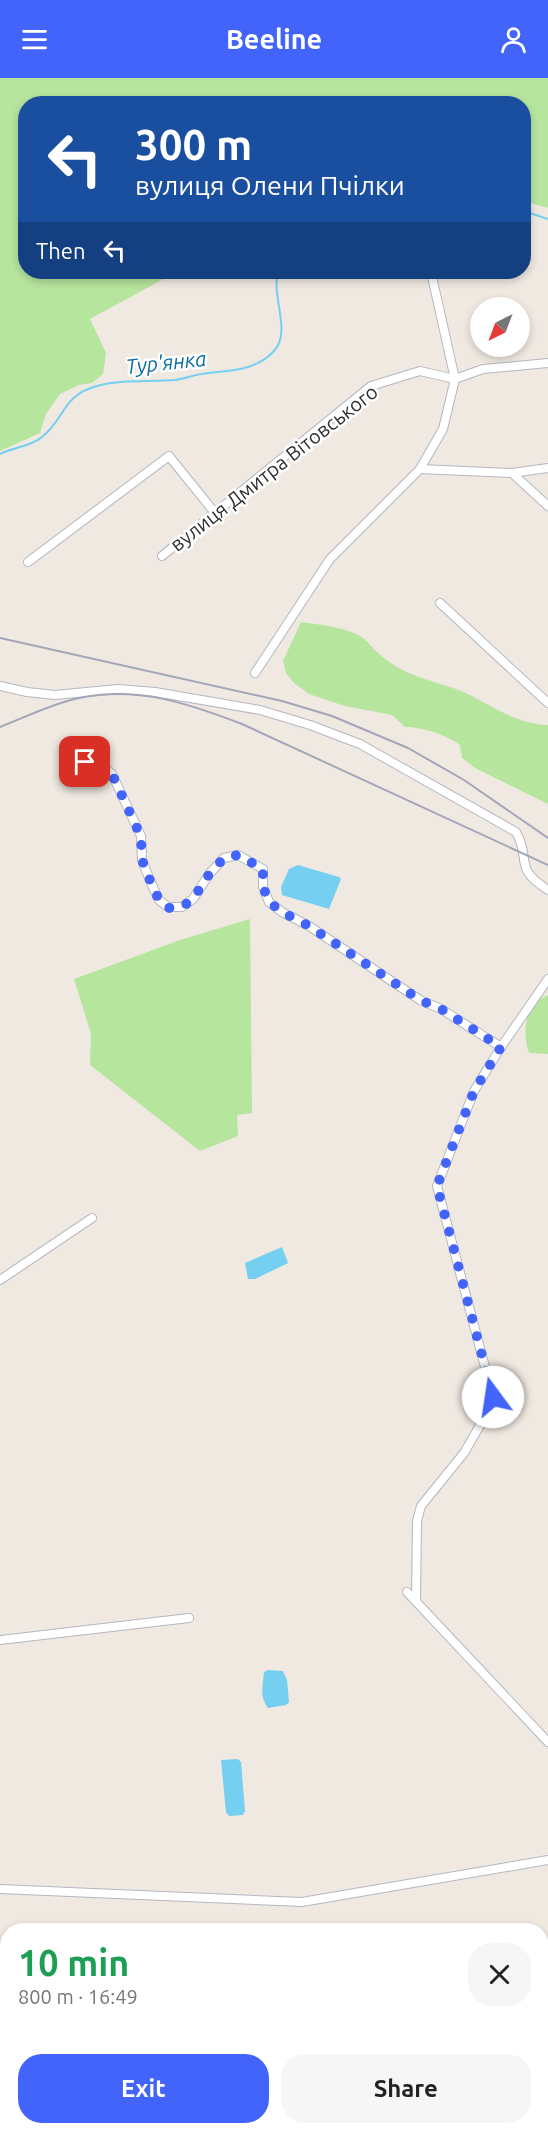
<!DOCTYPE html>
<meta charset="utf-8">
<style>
:root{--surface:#fff;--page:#f6f6f6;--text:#222;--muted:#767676;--accent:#4264fb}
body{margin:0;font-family:Ubuntu,sans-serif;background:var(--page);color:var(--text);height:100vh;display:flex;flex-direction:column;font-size:22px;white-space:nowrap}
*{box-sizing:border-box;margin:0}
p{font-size:20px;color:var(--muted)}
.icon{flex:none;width:33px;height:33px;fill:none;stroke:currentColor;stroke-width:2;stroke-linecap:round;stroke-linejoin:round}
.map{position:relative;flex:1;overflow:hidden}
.panel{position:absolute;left:0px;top:1845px;width:549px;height:212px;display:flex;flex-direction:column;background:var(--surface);border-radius:24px 24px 0 0;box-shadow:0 3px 9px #0003}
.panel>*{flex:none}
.top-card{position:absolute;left:18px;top:18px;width:513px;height:183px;border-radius:24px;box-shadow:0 3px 9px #0003;background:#1a4fa0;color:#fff;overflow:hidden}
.needle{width:39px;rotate:222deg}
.controls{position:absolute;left:470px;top:219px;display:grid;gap:12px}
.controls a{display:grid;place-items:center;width:60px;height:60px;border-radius:50%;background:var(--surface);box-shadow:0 3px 9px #0003;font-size:30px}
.pin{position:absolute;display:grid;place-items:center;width:51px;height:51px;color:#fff;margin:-26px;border-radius:12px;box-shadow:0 3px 9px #0006}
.me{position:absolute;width:66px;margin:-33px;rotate:346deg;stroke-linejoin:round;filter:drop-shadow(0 0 4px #0008)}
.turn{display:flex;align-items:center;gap:21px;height:126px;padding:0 18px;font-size:27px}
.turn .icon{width:78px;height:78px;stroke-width:2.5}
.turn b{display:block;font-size:42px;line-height:51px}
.then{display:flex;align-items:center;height:57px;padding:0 18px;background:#0003;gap:12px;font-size:22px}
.round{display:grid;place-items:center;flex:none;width:63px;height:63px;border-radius:24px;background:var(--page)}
.summary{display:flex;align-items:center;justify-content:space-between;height:102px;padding:0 18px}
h1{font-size:36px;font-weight:700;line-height:45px;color:#1e9e55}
.cta{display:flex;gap:12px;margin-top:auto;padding:12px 18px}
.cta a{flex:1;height:69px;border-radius:24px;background:var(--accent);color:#fff;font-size:24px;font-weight:700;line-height:69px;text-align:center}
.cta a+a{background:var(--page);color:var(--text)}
header{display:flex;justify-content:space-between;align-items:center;height:78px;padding:0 18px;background:var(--accent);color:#fff;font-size:27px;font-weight:700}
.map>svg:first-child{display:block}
</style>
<header><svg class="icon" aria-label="menu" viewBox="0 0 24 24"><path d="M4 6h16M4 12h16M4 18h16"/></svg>Beeline<svg class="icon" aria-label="person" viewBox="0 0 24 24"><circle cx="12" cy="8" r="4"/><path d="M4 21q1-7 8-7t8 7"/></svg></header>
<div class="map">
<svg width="548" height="2056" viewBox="0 0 548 2056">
<rect width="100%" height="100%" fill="#efe9e1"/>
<g fill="#b6e59e">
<path d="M0 0H548V130L524 123V26H26V194H187L169 198 90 241 106 275 103 296 92 305 79 307 60 316 46 336 40 355 0 373Z"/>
<path d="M301 544C321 547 347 549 363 560 367 563 370 567 373 570 383 580 394 588 407 594 428 604 451 607 472 618 496 631 519 646 548 647V726L475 690 462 680 460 667C447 657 422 649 405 649L392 637 345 628 309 616 294 605 286 595 283 583Z"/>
<path d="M250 841 252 1035 237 1037 238 1058 200 1073 90 987 91 956 74 901 180 862Z"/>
<path d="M548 917V976L529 975C524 962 524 940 532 928 535 923 543 920 548 917Z"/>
</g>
<g fill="#75cff0">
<path d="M298 787 339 799 341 801 329 831 282 817 281 809 289 791Z"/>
<path d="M282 1169 288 1185 255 1201H248L245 1185Z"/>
<path d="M268 1592 283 1593 287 1602 289 1624 286 1627 268 1630C259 1619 263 1607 264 1594Z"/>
<path d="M238 1681 241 1684 245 1733 243 1737 229 1738 226 1734 221 1682Z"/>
</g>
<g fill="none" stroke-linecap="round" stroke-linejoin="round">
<g stroke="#75cff0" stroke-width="2">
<path d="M524 133 548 141"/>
<path d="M0 376C14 369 30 369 42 359 65 341 62 317 97 308 123 301 149 304 175 302 184 301 193 297 202 296 227 292 255 294 274 273 292 254 271 219 278 194"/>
</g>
<defs>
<g id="street">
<path d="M455 301 483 291 548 285"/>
<path d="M420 391 512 395 548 428"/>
<path d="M512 395 548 390"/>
<path d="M162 478 371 308 420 293 455 301"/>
<path d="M28 484 169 378 215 435"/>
<path d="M440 525 548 625"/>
<path d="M255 595 330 481 420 391 443 351 455 301 431 194"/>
<path d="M0 608 27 614 55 617 118 611 155 614 260 632 310 647 360 666 516 754C532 782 512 789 548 812"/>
<path d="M85 684 102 687 112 696 141 758 142 782 151 805 159 822 168 829H182L193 821 210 795 224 780 238 777 263 791V809L269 824 282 834 309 848 420 922 441 931 501 969"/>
<path d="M0 1202 92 1140"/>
<path d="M407 1514 548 1664"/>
<path d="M416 1522 417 1443 421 1428 464 1375 490 1330 493 1319 437 1108 474 1013 501 969 548 901"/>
<path d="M0 1562 189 1540"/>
<path d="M0 1811 302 1824 548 1782"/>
</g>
</defs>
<use href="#street" stroke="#b4b7c1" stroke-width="10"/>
<use href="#street" stroke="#fff" stroke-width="8"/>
<g stroke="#a3a6b8" stroke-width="2">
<path d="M0 560 282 623 332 638 408 670 464 702 548 760"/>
<path d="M0 649C26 639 51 626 79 620 138 608 187 625 242 646L548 787"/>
</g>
</g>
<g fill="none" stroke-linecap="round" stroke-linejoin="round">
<path stroke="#4264fb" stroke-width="10" stroke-dasharray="0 18" d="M85 684 102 687 112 696 141 759 142 782 151 805 159 822 168 830 182 829 193 821 210 795 224 780 238 777 263 791V809L269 824 282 834 309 848 420 922 441 931 501 969 474 1013 437 1108 493 1319"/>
</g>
<g text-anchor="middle" stroke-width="5" stroke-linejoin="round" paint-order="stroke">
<g font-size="20" fill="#2e2e2e" stroke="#fff">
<text transform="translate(274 390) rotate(-38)" y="7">вулиця Дмитра Вітовського</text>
</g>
<g font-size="21" font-style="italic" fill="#0d6fa3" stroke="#fff">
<text transform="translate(166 285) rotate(-6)" y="7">Тур'янка</text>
</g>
</g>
</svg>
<div class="controls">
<a><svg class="needle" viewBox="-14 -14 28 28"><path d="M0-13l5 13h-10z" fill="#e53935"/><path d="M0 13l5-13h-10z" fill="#767676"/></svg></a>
</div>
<div class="pin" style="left:85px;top:684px;background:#d93025"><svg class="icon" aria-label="arrive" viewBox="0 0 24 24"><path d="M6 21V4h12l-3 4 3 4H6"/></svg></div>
<svg class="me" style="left:493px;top:1319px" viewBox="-20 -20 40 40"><circle r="19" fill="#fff"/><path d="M0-13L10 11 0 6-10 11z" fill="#4264fb"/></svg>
<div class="top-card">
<div class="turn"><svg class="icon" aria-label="left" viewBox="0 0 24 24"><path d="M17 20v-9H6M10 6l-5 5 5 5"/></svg><div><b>300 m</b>вулиця Олени Пчілки</div></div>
<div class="then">Then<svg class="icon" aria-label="left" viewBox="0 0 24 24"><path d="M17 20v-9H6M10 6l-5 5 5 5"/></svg></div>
</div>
<section class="panel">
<div class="summary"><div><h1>10 min</h1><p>800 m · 16:49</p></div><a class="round"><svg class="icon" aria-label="close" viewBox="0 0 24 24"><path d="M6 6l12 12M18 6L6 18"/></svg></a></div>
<div class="cta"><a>Exit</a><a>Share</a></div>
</section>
</div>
